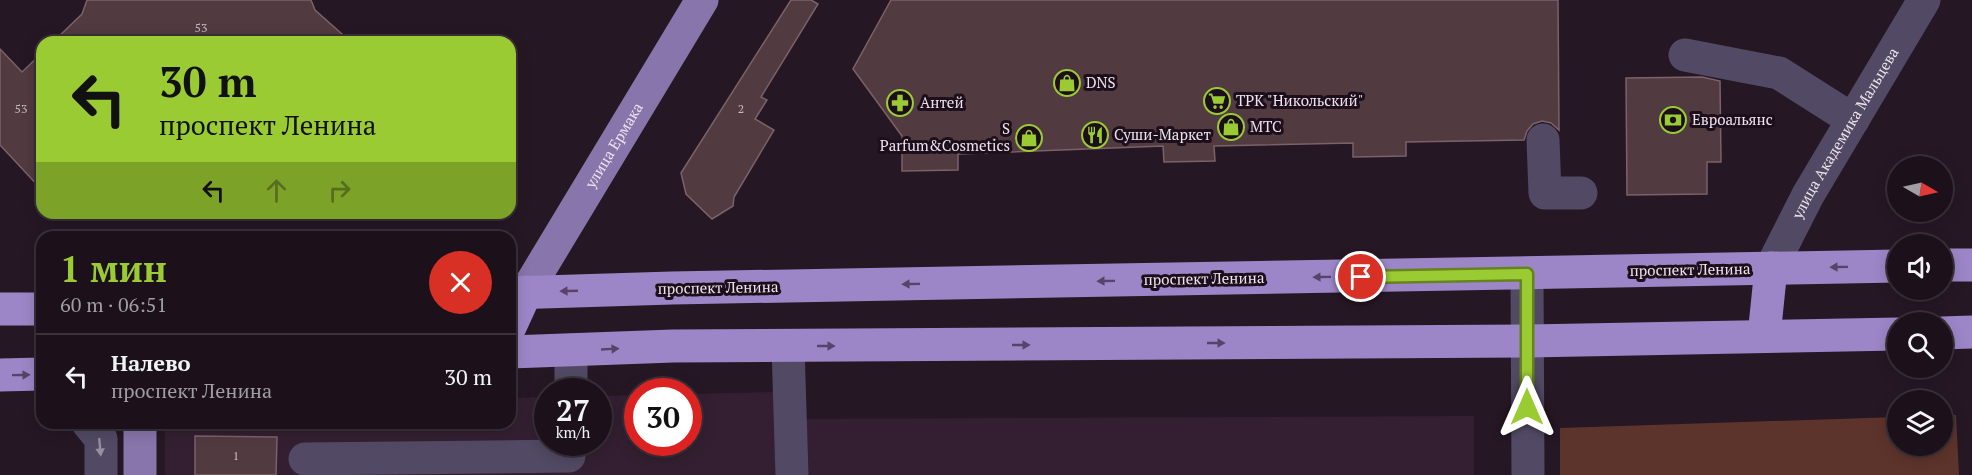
<!DOCTYPE html>
<html lang="ru">
<meta charset="utf-8">
<style>
:root{--surface:#1c111b;--page:#251a24;--text:#f1f3f6;--muted:#a09da3;--line:#3a313a;--accent:#9bcb33}
body{margin:0;font-family:"PT Serif",serif;background:var(--page);color:var(--text);height:100vh;display:flex;flex-direction:column;font-size:22px;white-space:nowrap}
*{box-sizing:border-box;margin:0}
p{font-size:20px;color:var(--muted)}
.icon{flex:none;width:33px;height:33px;fill:none;stroke:currentColor;stroke-width:2;stroke-linecap:round;stroke-linejoin:round}
.map{position:relative;flex:1;overflow:hidden}
.side{position:absolute;left:36px;top:231px;width:480px;height:198px;display:flex;flex-direction:column;background:var(--surface);border-radius:18px;box-shadow:0 3px 15px #0003,0 0 0 2px var(--line)}
.side>*{flex:none}
.hud{position:absolute;left:36px;top:36px;width:480px;height:183px;border-radius:18px;box-shadow:0 3px 15px #0003,0 0 0 2px var(--line);background:#9bcb33;color:#111;overflow:hidden}
.needle{width:39px;rotate:99deg}
.controls{position:absolute;left:1887px;top:156px;display:grid;gap:12px}
.controls a{display:grid;place-items:center;width:66px;height:66px;border-radius:50%;background:var(--surface);box-shadow:0 3px 15px #0003,0 0 0 2px var(--line);font-size:30px}
.speed{position:absolute;left:534px;top:378px;display:flex;gap:12px;font-size:30px;font-weight:700;text-align:center}
.speed>*{display:grid;place-content:center;width:78px;height:78px;border-radius:50%;background:var(--surface);box-shadow:0 3px 15px #0003,0 0 0 2px var(--line);line-height:1}
.speed small{font-size:15px;font-weight:400}
.speed .limit{border:9px solid #d22;background:#fff;color:#111}
.pin{position:absolute;display:grid;place-items:center;width:51px;height:51px;color:#fff;margin:-26px;border:3px solid #fff;border-radius:50%;box-shadow:0 2px 6px #0007}
.me{position:absolute;width:66px;margin:-33px;rotate:0deg;stroke-linejoin:round;filter:drop-shadow(0 0 4px #0008)}
.turn{display:flex;align-items:center;gap:21px;height:126px;padding:0 24px;font-size:27px}
.turn .icon{width:78px;height:78px;stroke-width:2.5}
.turn b{display:block;font-size:42px;line-height:51px}
.lanes{display:flex;align-items:center;height:57px;padding:0 24px;background:#0003;justify-content:center;gap:30px;direction:ltr}
.lanes .off{opacity:.35}
.round{display:grid;place-items:center;flex:none;width:63px;height:63px;border-radius:32px;background:var(--page)}
.head{display:flex;align-items:center;justify-content:space-between;height:102px;padding:0 24px}
h1{font-size:36px;font-weight:700;line-height:45px;color:var(--accent)}
ul{padding:0;list-style:none}
li{display:flex;align-items:center;gap:18px;height:84px;padding:0 24px;border-top:2px solid var(--line)}
li div{flex:1}
li b{display:block;font-size:22px}
li em{font-style:normal}
.map>svg:first-child{display:block}
</style>
<div class="map">
<svg width="1972" height="475" viewBox="0 0 1972 475">
<rect width="100%" height="100%" fill="#261724"/>
<g fill="#331f31">
<path d="M777 392V475H165V423H510V398L547 397 548 442H598L599 396 637 395 638 442H688L689 394Z"/>
<path d="M1474 416V475H788V419Z"/>
</g>
<path fill="#5d342b" d="M1956 415 1959 475H1560V428L1897 417 1898 446H1942L1943 416Z"/>
<g fill="#513a40" stroke="#7b6268" stroke-width="1.5">
<path d="M87 0H311L315 10 351 42H53L82 14Z"/>
<path d="M791 0H811L818 4 761 97 767 100 755 119 774 130 734 197 733 206 712 219 686 194 681 173Z"/>
<path d="M891 0H1558L1559 130 1551 123 1542 121 1533 124 1527 131 1524 140 1406 142V156L1353 157V143L1214 146 1215 161 1164 162 1163 146 958 154V170L902 171V136L853 69Z"/>
<path d="M0 49 22 72 42 53V190L0 145Z"/>
<path d="M1702 77 1720 81 1721 162H1707V194L1627 195 1626 78Z"/>
<path d="M195 436 277 437 276 475H195Z"/>
</g>
<g fill="none" stroke-linecap="round" stroke-linejoin="round">
<g stroke="#524a64" stroke-width="33">
<path d="M1685 55 1779 73 1853 120"/>
<path d="M1543 140 1545 193H1581"/>
<path id="s1" d="M1771 268 1808 195 1924 0"/>
<path d="M1527 274 1528 475"/>
<path d="M788 346 792 475"/>
<path d="M571 392V350"/>
<path d="M88 423 101 439V475"/>
<path d="M305 459 569 456"/>
</g>
<g stroke="#8875ab" stroke-width="33">
<path id="s2" d="M526 292 702 0"/>
<path d="M140 475V423"/>
</g>
<g stroke="#9d86c7" stroke-width="33">
<path d="M1942 265H1972"/>
<path d="M510 293 672 288 1898 266"/>
<path d="M0 309H42"/>
<path d="M510 327 526 292"/>
<path d="M1942 333 1972 332"/>
<path d="M1764 336 1771 268"/>
<path d="M510 352 673 346 1528 341 1898 334"/>
<path d="M0 375 42 374"/>
</g>
</g>
<defs><path id="oneway-solid" d="M-6-.8H1V-3.2L6.5 0L1 3.2V.8H-6Z" transform="scale(1.5)"/></defs>
<g fill="#574468">
<use href="#oneway-solid" transform="translate(1839 267) rotate(179)"/>
<use href="#oneway-solid" transform="translate(1322 277) rotate(179)"/>
<use href="#oneway-solid" transform="translate(1106 281) rotate(179)"/>
<use href="#oneway-solid" transform="translate(911 284) rotate(179)"/>
<use href="#oneway-solid" transform="translate(569 291) rotate(178)"/>
<use href="#oneway-solid" transform="translate(1216 343)"/>
<use href="#oneway-solid" transform="translate(1021 345)"/>
<use href="#oneway-solid" transform="translate(826 346)"/>
<use href="#oneway-solid" transform="translate(610 349) rotate(-3)"/>
<use href="#oneway-solid" transform="translate(21 375) rotate(-1)"/>
</g>
<use fill="#988fa1" href="#oneway-solid" transform="translate(100 447) rotate(85)"/>
<g fill="none" stroke-linecap="round" stroke-linejoin="round">
<defs>
<path id="route" d="M1361 277 1527 274V407"/>
</defs>
<use href="#route" stroke="#658421" stroke-width="15"/>
<use href="#route" stroke="#9bcb33" stroke-width="10"/>
</g>
<defs>
<symbol id="shop-ring" viewBox="-11 -11 22 22"><circle r="9.5" fill="#1d0e1b" stroke="#9bcb33" stroke-width="1.5"/><path d="M-5-2.5h2.3a2.7 3.5 0 0 1 5.4 0H5L5.5 6h-11ZM-1.5-2.5h3a1.5 2.3 0 0 0-3 0Z" fill="#9bcb33"/></symbol>
<symbol id="supermarket-ring" viewBox="-11 -11 22 22"><circle r="9.5" fill="#1d0e1b" stroke="#9bcb33" stroke-width="1.5"/><path d="M-6-5.5h2.5l.6 2H6L4.5 2H-2.5L-4.4-4H-6ZM-1.5 3.2a1.3 1.3 0 1 0 .1 0ZM3 3.2a1.3 1.3 0 1 0 .1 0Z" fill="#9bcb33"/></symbol>
<symbol id="pharmacy-ring" viewBox="-11 -11 22 22"><circle r="9.5" fill="#1d0e1b" stroke="#9bcb33" stroke-width="1.5"/><path d="M-2-6h4v4h4v4h-4v4h-4v-4h-4v-4h4Z" fill="#9bcb33"/></symbol>
<symbol id="bank-ring" viewBox="-11 -11 22 22"><circle r="9.5" fill="#1d0e1b" stroke="#9bcb33" stroke-width="1.5"/><path d="M-6-4H6V4H-6ZM0-2.3a2.3 2.3 0 1 0 0 4.6a2.3 2.3 0 1 0 0-4.6Z" fill="#9bcb33"/></symbol>
<symbol id="restaurant-ring" viewBox="-11 -11 22 22"><circle r="9.5" fill="#1d0e1b" stroke="#9bcb33" stroke-width="1.5"/><path d="M-5-6h1v4h1v-4h1v4h1v-4h1v5L-1.5 .5V6h-2V.5L-5-1ZM5-6V6H3V1.5H1.5Q1.5-4 5-6Z" fill="#9bcb33"/></symbol>
</defs>
<g fill-rule="evenodd">
<use href="#shop-ring" x="1052" y="68" width="30" height="30"/>
<use href="#supermarket-ring" x="1202" y="86" width="30" height="30"/>
<use href="#pharmacy-ring" x="885" y="88" width="30" height="30"/>
<use href="#bank-ring" x="1658" y="105" width="30" height="30"/>
<use href="#shop-ring" x="1216" y="112" width="30" height="30"/>
<use href="#restaurant-ring" x="1080" y="120" width="30" height="30"/>
<use href="#shop-ring" x="1014" y="123" width="30" height="30"/>
</g>
<g text-anchor="middle" stroke-width="6" stroke-linejoin="round" paint-order="stroke">
<g font-size="12" fill="#c7b9c1">
<text x="201" y="32">53</text>
<text x="21" y="113">53</text>
<text x="741" y="113">2</text>
<text x="236" y="460">1</text>
</g>
<g font-size="15" fill="#eee3ec" stroke="#1d0e1b" text-anchor="start">
<text x="1086" y="88">DNS</text>
<text x="1236" y="106">ТРК "Никольский"</text>
<text x="920" y="108">Антей</text>
<text x="1692" y="125">Евроальянс</text>
<text x="1250" y="132">МТС</text>
<text x="1010" y="134" text-anchor="end">S<tspan x="1010" dy="17">Parfum&amp;Cosmetics</tspan></text>
<text x="1114" y="140">Суши-Маркет</text>
</g>
<g font-size="15" fill="#eee3ec" stroke="#1d0e1b">
<text dy="5" stroke="none"><textPath href="#s1" startOffset="154">улица Академика Мальцева</textPath></text>
<text dy="5" stroke="none"><textPath href="#s2" startOffset="171">улица Ермака</textPath></text>
<text transform="translate(1690 270) rotate(-1)" y="5">проспект Ленина</text>
<text transform="translate(1204 279) rotate(-1)" y="5">проспект Ленина</text>
<text transform="translate(718 288) rotate(-1)" y="5">проспект Ленина</text>
</g>
</g>
</svg>
<div class="controls">
<a><svg class="needle" viewBox="-14 -14 28 28"><path d="M0-13l5 13h-10z" fill="#e53935"/><path d="M0 13l5-13h-10z" fill="#a09da3"/></svg></a>
<a><svg class="icon" aria-label="sound" viewBox="0 0 24 24"><path d="M4 9h4l5-4v14l-5-4H4zM17 9q2 3 0 6"/></svg></a>
<a><svg class="icon" aria-label="search" viewBox="0 0 24 24"><circle cx="10" cy="10" r="6"/><path d="M15 15l6 6"/></svg></a>
<a><svg class="icon" aria-label="layers" viewBox="0 0 24 24"><path d="M12 4l9 5-9 5-9-5zM3 14l9 5 9-5"/></svg></a>
</div>
<div class="speed"><div>27<small>km/h</small></div><div class="limit">30</div></div>
<div class="pin" style="left:1361px;top:277px;background:#d93025"><svg class="icon" aria-label="arrive" viewBox="0 0 24 24"><path d="M6 21V4h12l-3 4 3 4H6"/></svg></div>
<svg class="me" style="left:1527px;top:407px" viewBox="-20 -20 40 40"><path d="M0-17L14 15 0 8-14 15z" fill="#9bcb33" stroke="#fff" stroke-width="4"/></svg>
<div class="hud">
<div class="turn"><svg class="icon" aria-label="left" viewBox="0 0 24 24"><path d="M17 20v-9H6M10 6l-5 5 5 5"/></svg><div><b>30 m</b>проспект Ленина</div></div>
<div class="lanes"><svg class="icon" aria-label="left" viewBox="0 0 24 24"><path d="M17 20v-9H6M10 6l-5 5 5 5"/></svg><svg class="icon off" aria-label="ahead" viewBox="0 0 24 24"><path d="M12 20V5M6 11l6-6 6 6"/></svg><svg class="icon off" aria-label="right" viewBox="0 0 24 24"><path d="M7 20v-9h11M14 6l5 5-5 5"/></svg></div>
</div>
<section class="side">
<div class="head"><div><h1>1 мин</h1><p>60 m · 06:51</p></div><a class="round" style="background:#d93025;color:#fff"><svg class="icon" aria-label="close" viewBox="0 0 24 24"><path d="M6 6l12 12M18 6L6 18"/></svg></a></div>
<ul>
<li><svg class="icon" aria-label="left" viewBox="0 0 24 24"><path d="M17 20v-9H6M10 6l-5 5 5 5"/></svg><div><b>Налево</b><p>проспект Ленина</p></div><em>30 m</em></li>
</ul>
</section>
</div>
